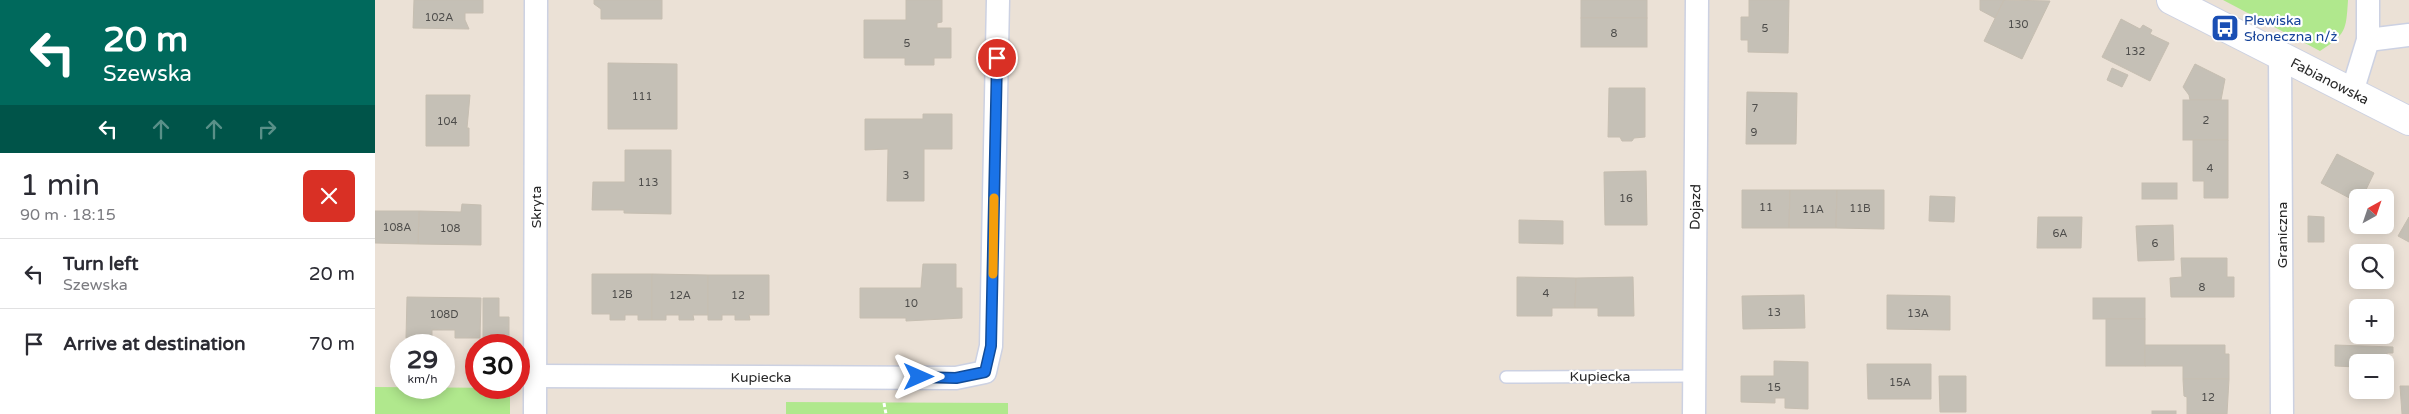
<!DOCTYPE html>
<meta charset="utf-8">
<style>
:root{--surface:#fff;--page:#f7f7f7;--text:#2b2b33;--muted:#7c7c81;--line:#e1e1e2}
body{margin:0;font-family:"Varela Round",sans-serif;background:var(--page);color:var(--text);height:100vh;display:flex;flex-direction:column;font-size:19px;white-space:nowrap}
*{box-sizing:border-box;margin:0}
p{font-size:16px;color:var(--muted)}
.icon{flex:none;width:28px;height:28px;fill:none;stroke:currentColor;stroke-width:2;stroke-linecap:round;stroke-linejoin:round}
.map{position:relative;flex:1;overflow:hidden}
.panel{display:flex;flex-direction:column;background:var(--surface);width:375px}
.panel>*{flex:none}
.banner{background:#00695c;color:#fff;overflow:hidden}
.needle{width:32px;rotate:40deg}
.buttons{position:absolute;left:1974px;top:189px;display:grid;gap:10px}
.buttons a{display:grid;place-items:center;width:45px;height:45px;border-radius:8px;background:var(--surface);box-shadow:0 2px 12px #0003;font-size:25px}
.speed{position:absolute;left:15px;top:334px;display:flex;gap:10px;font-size:25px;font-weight:700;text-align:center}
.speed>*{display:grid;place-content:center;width:65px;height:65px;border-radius:50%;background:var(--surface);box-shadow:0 2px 12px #0003;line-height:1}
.speed small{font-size:12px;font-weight:400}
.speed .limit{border:8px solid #d22;background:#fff;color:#111}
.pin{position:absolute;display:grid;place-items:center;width:42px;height:42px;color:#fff;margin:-21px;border:2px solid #fff;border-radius:50%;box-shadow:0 1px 5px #0007}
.me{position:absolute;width:55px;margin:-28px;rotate:90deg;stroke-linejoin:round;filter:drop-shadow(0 0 4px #0008)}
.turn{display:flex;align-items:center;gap:18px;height:105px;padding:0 20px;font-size:22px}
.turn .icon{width:65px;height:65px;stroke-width:2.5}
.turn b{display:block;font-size:35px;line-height:42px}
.lanes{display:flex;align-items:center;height:48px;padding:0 20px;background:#0003;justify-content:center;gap:25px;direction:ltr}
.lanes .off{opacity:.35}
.round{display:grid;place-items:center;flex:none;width:52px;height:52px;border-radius:8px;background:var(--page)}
.head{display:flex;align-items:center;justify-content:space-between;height:85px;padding:0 20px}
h1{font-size:30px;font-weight:600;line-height:38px}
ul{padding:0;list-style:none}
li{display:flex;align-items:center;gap:15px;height:70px;padding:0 20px;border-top:1px solid var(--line)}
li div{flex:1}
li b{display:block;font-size:19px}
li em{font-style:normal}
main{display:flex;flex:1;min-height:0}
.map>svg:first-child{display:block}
</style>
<main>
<section class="panel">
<div class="banner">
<div class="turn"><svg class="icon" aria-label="left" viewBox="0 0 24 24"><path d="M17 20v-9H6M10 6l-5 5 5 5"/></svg><div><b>20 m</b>Szewska</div></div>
<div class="lanes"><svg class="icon" aria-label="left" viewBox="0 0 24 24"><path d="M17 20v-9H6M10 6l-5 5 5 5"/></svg><svg class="icon off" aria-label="ahead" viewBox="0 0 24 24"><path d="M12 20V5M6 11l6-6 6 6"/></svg><svg class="icon off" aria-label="ahead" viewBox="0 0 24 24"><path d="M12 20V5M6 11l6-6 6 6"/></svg><svg class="icon off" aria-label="right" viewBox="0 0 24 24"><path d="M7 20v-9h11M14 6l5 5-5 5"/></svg></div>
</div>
<div class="head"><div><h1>1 min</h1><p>90 m · 18:15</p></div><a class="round" style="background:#d93025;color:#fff"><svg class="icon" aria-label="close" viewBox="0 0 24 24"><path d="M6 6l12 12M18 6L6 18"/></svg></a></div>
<ul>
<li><svg class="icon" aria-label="left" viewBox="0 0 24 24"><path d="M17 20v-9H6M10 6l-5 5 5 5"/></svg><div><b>Turn left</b><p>Szewska</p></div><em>20 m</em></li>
<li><svg class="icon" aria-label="arrive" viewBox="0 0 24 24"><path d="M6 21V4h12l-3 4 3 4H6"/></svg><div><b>Arrive at destination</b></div><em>70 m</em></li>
</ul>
</section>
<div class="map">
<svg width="2034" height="414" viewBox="0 0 2034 414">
<rect width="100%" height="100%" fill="#ebe1d6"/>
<g fill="#b0e88d">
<path d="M1848 0H1973C1971 31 1971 34 1945 51Z"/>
<path d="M0 387 135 388V414H0Z"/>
<path d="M411 402 633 403V414H411Z"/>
</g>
<g fill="#c5c0b6" stroke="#c6beb1">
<path d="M39 0H108V13H90V20L94 29 38 28Z"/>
<path d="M219 0H287V19H226V9L219 4Z"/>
<path d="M531 0H567V22L562 23V28H576V58H559V65H530V58H489V20H531Z"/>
<rect x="1206" y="0" width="66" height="18"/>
<path d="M1374 0H1414L1413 53 1373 52V40H1366V17H1374Z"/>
<path d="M1605 0H1629L1620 18 1605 10Z"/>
<path d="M1629 0 1675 1 1647 59 1609 41Z"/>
<rect x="1206" y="18" width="66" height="29"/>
<path d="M1746 19 1765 29 1768 25 1777 30 1775 34 1794 43 1775 81 1727 57Z"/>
<path d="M233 63 302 64V129H233Z"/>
<path d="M1820 64 1850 79 1846 100H1815L1814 95 1808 87Z"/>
<path d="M1737 68 1753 75 1747 87 1732 80Z"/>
<path d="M1234 88H1270V137L1259 138 1257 141H1247L1245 137H1233Z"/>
<path d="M1372 92 1422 93 1421 144H1371Z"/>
<path d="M51 95H95L92 128H94V146H51Z"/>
<rect x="1808" y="100" width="45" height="40"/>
<path d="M548 114H577V149H549V201H512L513 149 490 150V119H548Z"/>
<path d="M1818 140H1853V198H1829V181H1818Z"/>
<path d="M250 150H296V214L249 213V210H217L218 182H250Z"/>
<path d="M1962 154 1999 173 1987 198H1982V202L1946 183Z"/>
<path d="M1271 171 1272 225H1230L1229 172Z"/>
<rect x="1767" y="183" width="35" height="16"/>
<path d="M1367 190H1415L1414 228H1367Z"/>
<path d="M1415 190H1462L1461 228H1414Z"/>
<path d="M1462 190H1509V229L1461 228Z"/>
<path d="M1555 196 1580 197 1579 222 1554 221Z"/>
<path d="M87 204 106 205V245L43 244 44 211 86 212Z"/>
<path d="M0 211H44L43 244 0 243Z"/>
<path d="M1933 216 1949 217V242H1933Z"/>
<path d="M1663 217H1707L1706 248H1662Z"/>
<path d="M2034 217V242L2023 236Z"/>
<path d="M1144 220 1188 221V244L1144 243Z"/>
<path d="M1798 225 1799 260 1763 261 1761 226Z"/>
<path d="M1806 258H1852V277H1859V297H1796L1795 278 1807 277Z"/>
<path d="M548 264H581V288H587V318L531 321V318H485V288H546Z"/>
<path d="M217 274H277V320H263V315H250V320H235V314H217Z"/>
<path d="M277 274 333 275V315H318L319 320H304V315H291V320H277Z"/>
<path d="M333 275H394V315H374L375 320H360V315H347V320H333Z"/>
<path d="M1142 277 1201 278 1200 308H1177V316H1142Z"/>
<path d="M1258 277 1259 316H1223V308H1200L1201 278Z"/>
<path d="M1429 295 1430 328 1368 329 1367 296Z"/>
<path d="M1512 295 1575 296V330L1512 329Z"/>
<path d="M32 297 106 298 105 338H80V330H57V338H31Z"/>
<path d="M108 298H124V317H134V340H108Z"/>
<rect x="1718" y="298" width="52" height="21"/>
<rect x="1731" y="319" width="39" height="47"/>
<path d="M1770 345H1850V354H1854V379H1808V366H1770Z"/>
<path d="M1960 345 2018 347V353H2012V368L2010 362H1982V367L1960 366Z"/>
<path d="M1399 361 1433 362V409L1410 408V398H1400V403L1366 402V376H1399Z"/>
<path d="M1492 364H1556V399H1493Z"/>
<path d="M1564 376H1591V412H1565Z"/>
<path d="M1808 379H1854L1852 414H1812V397L1809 396Z"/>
<path d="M2025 386H2034V414H2027Z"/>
<rect x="1777" y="411" width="24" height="3"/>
</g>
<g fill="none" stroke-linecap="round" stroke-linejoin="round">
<defs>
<path id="service" d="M1131 377 1319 376"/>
<g id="minor">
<path d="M1993 40 2034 35"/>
<path d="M1905 55 1907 414"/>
<path d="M1977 92 1993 40V0"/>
<path d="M160 376 581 378 610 372 616 346 623 0"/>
<path d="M160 414 161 0"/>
<path d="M1319 414 1322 0"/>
</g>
<path id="tertiary" d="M1796 0 2034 121"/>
</defs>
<use href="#service" stroke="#ccd1e2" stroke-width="14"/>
<use href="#minor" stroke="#ccd1e2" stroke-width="25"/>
<use href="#tertiary" stroke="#ccd1e2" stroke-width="30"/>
<path stroke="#fff" stroke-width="3" stroke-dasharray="4 2.5" stroke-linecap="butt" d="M509 403 511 414"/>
<use href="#service" stroke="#fff" stroke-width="11"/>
<use href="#minor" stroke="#fff" stroke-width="22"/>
<use href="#tertiary" stroke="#fff" stroke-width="28"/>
</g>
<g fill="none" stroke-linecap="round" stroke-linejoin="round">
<defs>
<path id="route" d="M544 377 581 378 610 372 616 346 622 58"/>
</defs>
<use href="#route" stroke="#114b97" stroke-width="12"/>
<use href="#route" stroke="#1a73e8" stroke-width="9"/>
<path stroke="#f59e0b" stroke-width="9" d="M618 274 619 198"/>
</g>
<defs>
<symbol id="bus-square" viewBox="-11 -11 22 22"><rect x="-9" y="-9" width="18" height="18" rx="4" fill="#1a4fb4" stroke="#fff"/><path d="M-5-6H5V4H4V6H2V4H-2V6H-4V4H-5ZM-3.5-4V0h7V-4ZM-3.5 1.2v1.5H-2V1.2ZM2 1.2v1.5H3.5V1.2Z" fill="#fff"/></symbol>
</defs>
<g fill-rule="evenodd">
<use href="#bus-square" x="1834" y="12" width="32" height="32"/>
</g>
<g text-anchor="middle" stroke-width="4.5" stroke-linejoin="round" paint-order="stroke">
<g font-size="11" fill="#4e4d4b">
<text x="64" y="21">102A</text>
<text x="1643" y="28">130</text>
<text x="1390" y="32">5</text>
<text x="1239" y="37">8</text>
<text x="532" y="47">5</text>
<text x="1760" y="55">132</text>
<text x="267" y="100">111</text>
<text x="1380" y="112">7</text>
<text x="1831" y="124">2</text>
<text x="72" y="125">104</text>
<text x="1379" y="136">9</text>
<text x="1835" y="172">4</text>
<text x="531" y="179">3</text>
<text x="273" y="186">113</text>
<text x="1251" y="202">16</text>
<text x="1391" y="211">11</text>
<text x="1485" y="212">11B</text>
<text x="1438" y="213">11A</text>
<text x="22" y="231">108A</text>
<text x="75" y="232">108</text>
<text x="1685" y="237">6A</text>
<text x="1780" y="247">6</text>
<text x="1827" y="291">8</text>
<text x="1171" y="297">4</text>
<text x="247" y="298">12B</text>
<text x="305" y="299">12A</text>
<text x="363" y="299">12</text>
<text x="536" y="307">10</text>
<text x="1399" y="316">13</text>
<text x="1543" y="317">13A</text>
<text x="69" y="318">108D</text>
<text x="1525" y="386">15A</text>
<text x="1399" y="391">15</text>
<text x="1833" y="401">12</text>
</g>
<g font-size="14" fill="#164399" stroke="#fff" text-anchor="start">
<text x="1869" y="25">Plewiska<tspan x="1869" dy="16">Słoneczna n/ż</tspan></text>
</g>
<g font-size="14" fill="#272727" stroke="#fff">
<text transform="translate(1955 81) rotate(27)" y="5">Fabianowska</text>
<text transform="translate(161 207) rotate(-90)" y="5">Skryta</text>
<text transform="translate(1320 207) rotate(-89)" y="5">Dojazd</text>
<text transform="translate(1907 235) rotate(-90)" y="5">Graniczna</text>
<text x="1225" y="381">Kupiecka</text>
<text x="386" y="382">Kupiecka</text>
</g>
</g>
</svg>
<div class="buttons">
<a><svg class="needle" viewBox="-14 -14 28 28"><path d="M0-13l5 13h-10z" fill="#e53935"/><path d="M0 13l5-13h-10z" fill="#7c7c81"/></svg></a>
<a><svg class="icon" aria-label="search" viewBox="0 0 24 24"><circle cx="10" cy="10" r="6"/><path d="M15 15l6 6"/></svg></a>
<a>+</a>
<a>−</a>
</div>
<div class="speed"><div>29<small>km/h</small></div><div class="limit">30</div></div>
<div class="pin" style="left:622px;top:58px;background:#d93025"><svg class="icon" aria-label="arrive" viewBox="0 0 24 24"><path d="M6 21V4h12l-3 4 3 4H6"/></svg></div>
<svg class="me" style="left:544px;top:377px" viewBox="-20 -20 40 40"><path d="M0-17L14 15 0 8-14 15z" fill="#1a73e8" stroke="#fff" stroke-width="4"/></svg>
</div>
</main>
